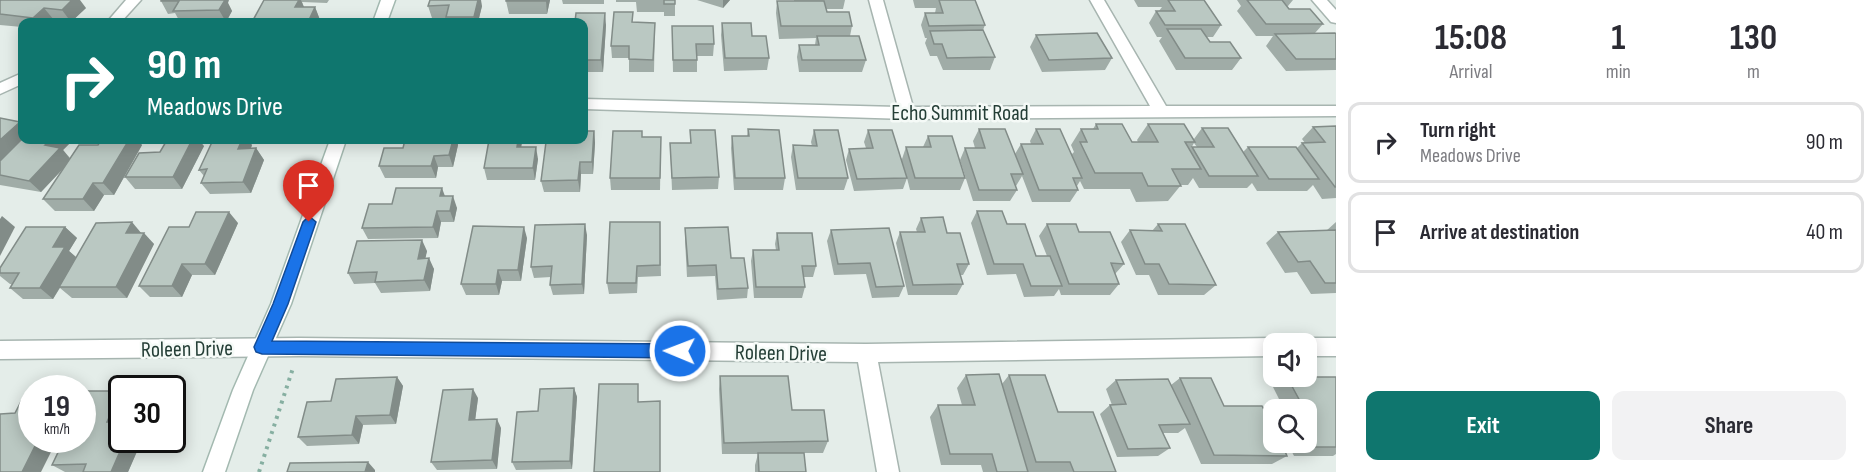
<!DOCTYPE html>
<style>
:root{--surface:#fff;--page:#f2f2f3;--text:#2b2b33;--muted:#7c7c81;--line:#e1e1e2;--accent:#0f766e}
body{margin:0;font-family:"Sofia Sans Condensed",sans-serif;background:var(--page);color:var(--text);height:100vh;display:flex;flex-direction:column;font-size:22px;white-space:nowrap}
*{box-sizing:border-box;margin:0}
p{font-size:20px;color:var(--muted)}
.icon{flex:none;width:33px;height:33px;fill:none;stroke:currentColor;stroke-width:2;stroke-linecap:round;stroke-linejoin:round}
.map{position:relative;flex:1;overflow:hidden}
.details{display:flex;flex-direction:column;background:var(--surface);width:540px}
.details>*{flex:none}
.top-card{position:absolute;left:18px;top:18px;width:570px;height:126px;border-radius:12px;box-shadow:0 3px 15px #0003;background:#0f766e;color:#fff;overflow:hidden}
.tools{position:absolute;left:1263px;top:333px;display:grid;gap:12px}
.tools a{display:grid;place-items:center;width:54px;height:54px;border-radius:12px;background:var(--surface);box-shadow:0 3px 15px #0003;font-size:30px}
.speed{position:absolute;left:18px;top:375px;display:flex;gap:12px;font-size:30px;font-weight:700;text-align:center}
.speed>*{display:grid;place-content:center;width:78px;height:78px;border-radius:50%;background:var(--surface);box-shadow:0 3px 15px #0003;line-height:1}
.speed small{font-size:15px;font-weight:400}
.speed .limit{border:3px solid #111;border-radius:9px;background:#fff;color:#111}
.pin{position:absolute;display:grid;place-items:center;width:51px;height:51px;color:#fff;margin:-62px -26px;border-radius:50% 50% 50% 0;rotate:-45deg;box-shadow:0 0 6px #0007}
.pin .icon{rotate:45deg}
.me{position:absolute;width:66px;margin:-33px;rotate:271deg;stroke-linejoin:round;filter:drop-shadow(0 0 4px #0008)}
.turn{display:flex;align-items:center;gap:21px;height:126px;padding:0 30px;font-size:27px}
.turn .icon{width:78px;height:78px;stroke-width:2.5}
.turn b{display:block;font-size:42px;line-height:51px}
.eta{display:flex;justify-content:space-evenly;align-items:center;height:102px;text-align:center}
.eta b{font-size:36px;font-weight:700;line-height:42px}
.action{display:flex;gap:12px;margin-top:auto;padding:12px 30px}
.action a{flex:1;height:69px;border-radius:12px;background:var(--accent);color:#fff;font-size:24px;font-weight:700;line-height:69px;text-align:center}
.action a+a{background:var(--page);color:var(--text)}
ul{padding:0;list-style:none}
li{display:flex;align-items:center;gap:18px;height:81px;margin:0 12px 9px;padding:0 18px;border:3px solid var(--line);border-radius:12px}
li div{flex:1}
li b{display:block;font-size:22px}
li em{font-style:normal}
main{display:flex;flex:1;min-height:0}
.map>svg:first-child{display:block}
</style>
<main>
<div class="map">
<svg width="1336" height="472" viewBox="0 0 1336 472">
<rect width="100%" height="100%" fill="#e4ede9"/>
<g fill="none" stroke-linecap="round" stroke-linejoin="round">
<defs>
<g id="street">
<path d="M126 0H141L121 22H107Z"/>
<path d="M869 0H883L913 107 1150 106 1090 0H1104L1166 106H1336V116L907 119 584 109V99L898 107Z"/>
<path d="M1312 0H1327L1336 10V23L1331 22Z"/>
<path d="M22 73V84L0 94V83Z"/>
<path d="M299 338 866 344 1274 338 1282 344H1274V356L878 362 899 472H877L858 362 299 356 0 359V341Z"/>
<path d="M1306 338H1336V356H1306V344H1298Z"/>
</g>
<g id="secondary">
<path d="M381 0H395L387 22H373Z"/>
<path d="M330 140H346L291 304 253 390 225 472H203L233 390 271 304Z"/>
</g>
</defs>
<use href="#street" stroke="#a7b5b0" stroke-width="3"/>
<use href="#secondary" stroke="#a3b9b0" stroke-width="3"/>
<path stroke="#86afa1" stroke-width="4" stroke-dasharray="3 5" stroke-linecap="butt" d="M259 472 293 368"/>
<use href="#street" fill="#fff" fill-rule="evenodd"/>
<use href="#secondary" fill="#fff" fill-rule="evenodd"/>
</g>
<g fill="#a0aca7" fill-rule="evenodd">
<path d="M161 0 228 3 232 11 226 22H180L175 13 168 14 161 1Z"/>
<path d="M264 0H329L327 3 302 2 304 7H315L320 20 319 22H252Z"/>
<path d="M550 0 547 14H509L506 1Z"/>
<path d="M562 0H604V4H563Z"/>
<path d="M616 0H675V16H664V12H637L636 2H616Z"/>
<path d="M697 0H730L723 8Z"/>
<path d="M794 0H845L843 9H826L827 12 852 26 850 36 866 60 862 72H799L797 57 799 45H815L816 38 779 39 776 13 777 1H794Z"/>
<path d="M913 0H975L985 25 983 30 995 57 990 70H943L937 56H930L925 43 927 38H925L921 25 925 13H935L936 8H915Z"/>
<path d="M1134 0H1204L1221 25 1213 37H1206L1210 42 1241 58 1232 70H1176L1159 41 1162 37H1157L1149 23 1156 11H1159L1162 7H1138Z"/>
<path d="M1237 0H1293L1288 6H1287L1289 9 1323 24 1315 33 1336 34V70L1286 71 1266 46 1273 36H1256L1237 11 1241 6Z"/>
<path d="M0 1 86 8 71 22 54 20 51 22H22V27L0 25Z"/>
<path d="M428 6H482L478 22H448L446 18H432Z"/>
<path d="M584 22 606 25 603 72H584Z"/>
<path d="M633 22 655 23 654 72H629V58H612L611 46Z"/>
<path d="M722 23 752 36 769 58 767 70 724 71 721 35Z"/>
<path d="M672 26 714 44 713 56H697V72H673Z"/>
<path d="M1036 35 1112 58 1105 70 1042 72 1030 47Z"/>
<path d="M0 118 22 140H69L71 142 63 150 70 158 98 145 101 140H137L142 145 114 195H104L94 211H55L43 199 64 168 41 192 0 185Z"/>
<path d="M1096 124 1132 142H1138L1137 140 1148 124 1194 139 1202 128 1243 152 1248 147 1297 148 1302 143H1305L1302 139 1313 127H1336V198L1322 199 1313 185 1307 191H1257L1252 183 1247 188H1199L1193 178 1188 185H1181L1168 201 1136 202 1130 189H1084L1080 181 1077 186 1078 190 1070 202H1032L1022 176 1016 186H1015L1017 190 1010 201H973L960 160 965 148H975L973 141 979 129 1015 154 1021 144H1031L1030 141 1036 129 1072 154 1074 152 1071 145 1081 129H1093ZM1194 143 1197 147H1192L1190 150Z"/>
<path d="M748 129 785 178 783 190H734L731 148 732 136H747Z"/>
<path d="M690 130 719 177 718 189 672 190 670 143H690Z"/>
<path d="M814 130 848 178 844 190H796L791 157 793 145 812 146 811 142Z"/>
<path d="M868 130 902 159 906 147H923L928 136 965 178 960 190H910L907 178 903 189 854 191 846 160 849 149 866 148 864 142Z"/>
<path d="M594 131 595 143 593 174H581L580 192H544L541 181 564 142Z"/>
<path d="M642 137H661L660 190H611L610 178Z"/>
<path d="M405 140H457L458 145 453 167H438L436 178H385L379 166 403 148Z"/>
<path d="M489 140H521V147L538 159 535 180H487L484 168Z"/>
<path d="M252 145 251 148H256L264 160 251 193 210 194 201 183 204 176 199 170Z"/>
<path d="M204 146 182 189H135L125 177 160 152Z"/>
<path d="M445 196 457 208 454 222H441L438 238 368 239 362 228 392 204Z"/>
<path d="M977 211 1007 224 1036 256H1047L1039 236 1047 224 1079 232 1124 264 1115 274 1119 284 1110 295H1061L1059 289 1054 296 1024 297 1016 274 987 275 971 223Z"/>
<path d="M921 218 947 233 969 264 963 275H960L963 284 957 295H908L896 243 900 232H917L916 229Z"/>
<path d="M660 222 661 276 638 277 637 293 609 294 607 283Z"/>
<path d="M1336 222V293L1311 294 1297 272 1285 273 1266 243 1278 232 1326 231Z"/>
<path d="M238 223 215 275H192L182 297H150L139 286 189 227Z"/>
<path d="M1158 224 1216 285 1204 295H1158L1149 275H1136L1121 242 1130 230 1152 231Z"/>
<path d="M65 227 77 238 69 251 76 257 142 233 154 244 127 298H72L60 288 53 299H23L10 288 12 284H10L0 276V268Z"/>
<path d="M685 228 731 258 748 288 747 298 717 300 715 276 687 277 685 240Z"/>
<path d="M831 230 904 286 899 297 872 298 866 274 834 275 827 241Z"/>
<path d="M777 233 816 266 813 277H804L805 287 802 298H754L751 261 753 250H776L775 244Z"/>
<path d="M587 235 584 294 553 295 550 285 551 277 534 278 531 267Z"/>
<path d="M527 238 521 281H502L499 295H466L461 284Z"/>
<path d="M427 251 425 258 434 269 430 291 381 293 375 283 354 284 348 273Z"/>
<path d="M966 375 1002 384 1009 375 1058 412 1116 472H983L981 465H941L930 417 938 405H962L957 388Z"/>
<path d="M720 376 792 410 828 441 823 453H804L806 472H755V465L758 454H722L719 389Z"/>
<path d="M397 377 403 386 396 424 363 425 359 444 307 446 298 437 331 401Z"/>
<path d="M1287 377H1336V454L1333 456H1294L1287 442H1306V410H1275L1282 405 1273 387Z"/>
<path d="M1180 378 1224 406 1287 456 1272 464H1201L1185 428 1178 433H1163L1170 448 1158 456 1117 457 1100 414 1110 405H1112L1106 389 1116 380 1171 385Z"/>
<path d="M574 388 577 397 572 469 516 470 512 462 538 411Z"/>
<path d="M478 398 475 420 501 428 497 469 437 470 431 462Z"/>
<path d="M122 440H142L128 472H65L52 465Z"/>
</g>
<g fill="#828c88">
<path d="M72 0H80L86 8 71 22 62 10Z"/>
<path d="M218 0H229L228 3 232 11 226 22 219 10Z"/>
<path d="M299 0H301L305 10 295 7Z"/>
<path d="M478 0H481L482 6 478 22H475L474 17Z"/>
<path d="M546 0H550L547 14 546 1Z"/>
<path d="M723 0H730L723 8Z"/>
<path d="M315 7 320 20 319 22H308Z"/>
<path d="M44 8 54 20 51 22H37L33 18Z"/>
<path d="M605 13 606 25 603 72 601 60Z"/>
<path d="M20 122 22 125V140L0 164V140Z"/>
<path d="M594 131 595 143 593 174 592 162Z"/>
<path d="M51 140H69L71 142 63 150 71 160 41 192 29 181 45 145Z"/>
<path d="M129 140H137L142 145 114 195 103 183Z"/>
<path d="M192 140H199L204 146 182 189 173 177Z"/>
<path d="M242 140H249L252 145 246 161 238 149Z"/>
<path d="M453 140H457L458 145 453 167 449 155Z"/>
<path d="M518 140H521L522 143 519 159 517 147Z"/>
<path d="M536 147 538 159 535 180 533 168Z"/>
<path d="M256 148 264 160 251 193 243 182Z"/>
<path d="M434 156 438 167 436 178 431 166Z"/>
<path d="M580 162 581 174 580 192 578 180Z"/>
<path d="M93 183 104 195 94 211 83 199Z"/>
<path d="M442 188 446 199 440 196Z"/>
<path d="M453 196 457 208 454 222 450 211Z"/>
<path d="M437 211 441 222 438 238 433 227Z"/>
<path d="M229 212 238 223 215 275 205 264Z"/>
<path d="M2 216 15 227 0 256V219Z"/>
<path d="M132 222 142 234 126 233Z"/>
<path d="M585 224 587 235 584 294 582 284Z"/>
<path d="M65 227 77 238 69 251 77 258 53 299 40 288 53 247Z"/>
<path d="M524 227 527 238 521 281 518 270Z"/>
<path d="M144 233 154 244 127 298 116 287Z"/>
<path d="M422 240 427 251 423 270 418 259Z"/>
<path d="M429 258 434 269 430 291 424 280Z"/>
<path d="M182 264 192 275 182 297 172 286Z"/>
<path d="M498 270 502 281 499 295 496 284Z"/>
<path d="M397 377 403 386 396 424 390 415Z"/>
<path d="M574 388 577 397 572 469 570 461Z"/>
<path d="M473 389 478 398 474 429 469 420Z"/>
<path d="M121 391 122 392V428L107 422Z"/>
<path d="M356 416 363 425 359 444 352 435Z"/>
<path d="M497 419 501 428 497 469 492 460Z"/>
<path d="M38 440H57L41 472H22Z"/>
<path d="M125 440H142L128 472H111Z"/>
<path d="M368 462 375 470V472H365Z"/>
</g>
<g fill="#bac8c2" stroke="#828c88" stroke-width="1.5">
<path d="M1 0H72L62 10 44 8 33 18 0 14V1Z"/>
<path d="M161 0H225L219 10 173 11 179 1H161Z"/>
<path d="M264 0H299L295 7H315L308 22H252Z"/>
<path d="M430 0H478L474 17H446L449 5 428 6Z"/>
<rect x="506" y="0" width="40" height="1"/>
<rect x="664" y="0" width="11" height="4"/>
<path d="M939 0H975L985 25 929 26 925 13H943Z"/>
<path d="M1168 0H1204L1221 25H1165L1156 11H1175Z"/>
<path d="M1247 0H1282L1289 9H1310L1323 24H1266Z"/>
<path d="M777 1H824L827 12H849L852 26H781Z"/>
<path d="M614 12H633L632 22 655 23 653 60 629 59V46H611Z"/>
<path d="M576 13H605L601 60H584V22H575Z"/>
<path d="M127 20 167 21 166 22H126Z"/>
<path d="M722 23H751L752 36H766L769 58H725Z"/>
<path d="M672 26H713L714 44H696L697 60H673Z"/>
<path d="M1167 29H1201L1210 42H1230L1241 58H1185Z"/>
<path d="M983 30 995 57 947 58 942 44H934L930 31Z"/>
<path d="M1097 33 1112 58 1049 60 1036 35Z"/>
<path d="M1335 33 1336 34V59H1296L1275 34Z"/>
<path d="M817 36H859L866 60H802L799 45H819Z"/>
<path d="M0 118 20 122 0 140Z"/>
<path d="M1096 124H1122L1132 142H1158L1148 124H1184L1195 142H1185L1201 169H1172L1181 186H1148L1142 173H1095L1080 142H1087L1081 129H1098Z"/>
<path d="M1336 126V187H1335L1302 143 1325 142 1313 127Z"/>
<path d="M1202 128H1228L1258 176H1209L1192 147H1214Z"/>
<path d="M748 129 779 130 785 178H735L732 136H749Z"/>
<path d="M979 129H1005L1023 174H1011L1017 190H979L965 148H985Z"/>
<path d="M1036 129H1060L1082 178H1073L1078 190H1039L1021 144H1043Z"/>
<path d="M690 130H715L719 177 672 178 670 143H691Z"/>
<path d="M814 130H838L848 178H798L793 145 817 146Z"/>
<path d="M868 130H892L907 178 857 179 849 149 873 148Z"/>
<path d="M584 131H594L592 162H580L578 180 541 181 546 142H564V140H584Z"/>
<path d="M613 131H642V137H661L660 178H610Z"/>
<path d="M928 136H952L965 178H915L906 147H931Z"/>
<path d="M22 139 51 140 45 145 60 148 29 181 0 175V161Z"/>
<path d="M101 140H129L103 183H93L83 199H43L79 145H98Z"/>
<path d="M167 140H192L173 177H125L139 153 160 152Z"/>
<path d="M213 140H242L238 149 256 148 243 182 201 183 207 169 199 170Z"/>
<path d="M405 140H453L449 155 434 156 431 166H379L384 148H403Z"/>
<path d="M489 140H518L517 147H536L533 168H484Z"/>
<path d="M1248 147H1296L1319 179H1269Z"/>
<path d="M396 188H442L440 196H453L450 211H437L433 227 362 228 369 204H392Z"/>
<path d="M977 211H1002L1007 224H1025L1036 256H1050L1062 286H1031L1023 264H994Z"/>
<path d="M196 212H229L205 264H182L172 286H139L169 227H189Z"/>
<path d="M943 217 947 233H960L969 264H957L963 284 913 285 900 232H925L921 218Z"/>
<path d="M132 222 126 233H144L116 287H59L96 223Z"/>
<path d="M610 222H660V265L637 266 636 283H607Z"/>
<path d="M585 224 582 284 550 285 552 266 531 267 535 225Z"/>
<path d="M1047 224H1076L1079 232H1110L1124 264 1111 263 1119 284H1069Z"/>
<path d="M1158 224H1185L1216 285 1169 284 1159 264H1145L1130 230 1162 231Z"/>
<path d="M473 226 524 227 518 270H498L496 284H461Z"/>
<path d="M26 227H65L53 247H65L40 288H10L19 273H0V268Z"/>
<path d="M728 227 731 258H744L748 288 718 289 716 265 688 266 685 228Z"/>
<path d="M889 228 904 286 876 287 870 263 838 264 831 230Z"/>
<path d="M1336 230V283H1325L1310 261 1298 262 1278 232Z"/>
<path d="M777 233H812L816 266H802L805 287H756L753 250H779Z"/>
<path d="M422 240 418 259 429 258 424 280 375 282 377 272 348 273 357 241Z"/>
<path d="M999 374 1028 472H997L992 454H950L938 405H975L966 375Z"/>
<path d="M1009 375H1045L1058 412H1093L1116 472H1074L1070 462H1036Z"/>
<path d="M720 376H788L792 410H824L828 441 724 443Z"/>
<path d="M397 377 390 415 356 416 352 435 298 437 307 402 331 401 336 379Z"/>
<path d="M1287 377H1336V447H1309L1306 442V410H1289L1286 403H1301Z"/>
<path d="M1180 378H1211L1224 406H1262L1274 429V442H1281L1287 456 1214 455Z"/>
<path d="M1168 379 1190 424 1159 425 1170 448 1128 449 1110 405 1126 404 1116 380Z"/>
<path d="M599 384H638V402L660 401V472H594Z"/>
<path d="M574 388 570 461 512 462 517 412 538 411 540 389Z"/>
<path d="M473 389 469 420 497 419 492 460 431 462 443 390Z"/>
<path d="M88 391H121L107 422H122V440H125L111 472H83L86 464 52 465 64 440H82V402Z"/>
<path d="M25 394H32V440H38L22 472H0V414L15 413Z"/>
<path d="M758 453H804L806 472H759Z"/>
<path d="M368 462 365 472H287L290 463Z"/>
</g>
<path fill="#1a73e8" stroke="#114b97" stroke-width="1.5" d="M309 216 316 222 288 304 272 341 680 344 685 346 688 351 685 356 680 358 262 354 256 352 254 347 273 304 303 222Z"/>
<g text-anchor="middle" stroke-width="5" stroke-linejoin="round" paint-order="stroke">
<g font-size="22" fill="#243e36" stroke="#f5faf7">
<text x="960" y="120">Echo Summit Road</text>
<text transform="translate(187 348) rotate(-1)" y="8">Roleen Drive</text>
<text transform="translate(781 352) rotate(1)" y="8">Roleen Drive</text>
</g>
</g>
</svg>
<div class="tools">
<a><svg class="icon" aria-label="sound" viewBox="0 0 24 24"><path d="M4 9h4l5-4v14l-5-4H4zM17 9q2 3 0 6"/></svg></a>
<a><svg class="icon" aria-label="search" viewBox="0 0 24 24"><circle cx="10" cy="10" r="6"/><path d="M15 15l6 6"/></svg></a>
</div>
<div class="speed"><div>19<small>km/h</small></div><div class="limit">30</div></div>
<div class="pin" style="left:309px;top:222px;background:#d93025"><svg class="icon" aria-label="arrive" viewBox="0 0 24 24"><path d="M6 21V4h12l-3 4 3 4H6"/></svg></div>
<svg class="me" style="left:680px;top:351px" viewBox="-20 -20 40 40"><circle r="17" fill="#1a73e8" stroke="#fff" stroke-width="3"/><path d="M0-11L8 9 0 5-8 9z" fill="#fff"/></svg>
<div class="top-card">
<div class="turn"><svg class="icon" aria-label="right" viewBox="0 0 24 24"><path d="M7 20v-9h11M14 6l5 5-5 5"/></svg><div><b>90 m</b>Meadows Drive</div></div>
</div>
</div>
<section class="details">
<div class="eta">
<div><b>15:08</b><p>Arrival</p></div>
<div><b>1</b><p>min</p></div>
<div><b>130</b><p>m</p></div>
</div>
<ul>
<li><svg class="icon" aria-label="right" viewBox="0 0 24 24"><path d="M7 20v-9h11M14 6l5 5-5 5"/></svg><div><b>Turn right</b><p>Meadows Drive</p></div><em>90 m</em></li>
<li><svg class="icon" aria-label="arrive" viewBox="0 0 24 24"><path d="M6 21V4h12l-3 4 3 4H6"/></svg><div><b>Arrive at destination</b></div><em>40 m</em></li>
</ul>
<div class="action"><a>Exit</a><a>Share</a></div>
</section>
</main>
